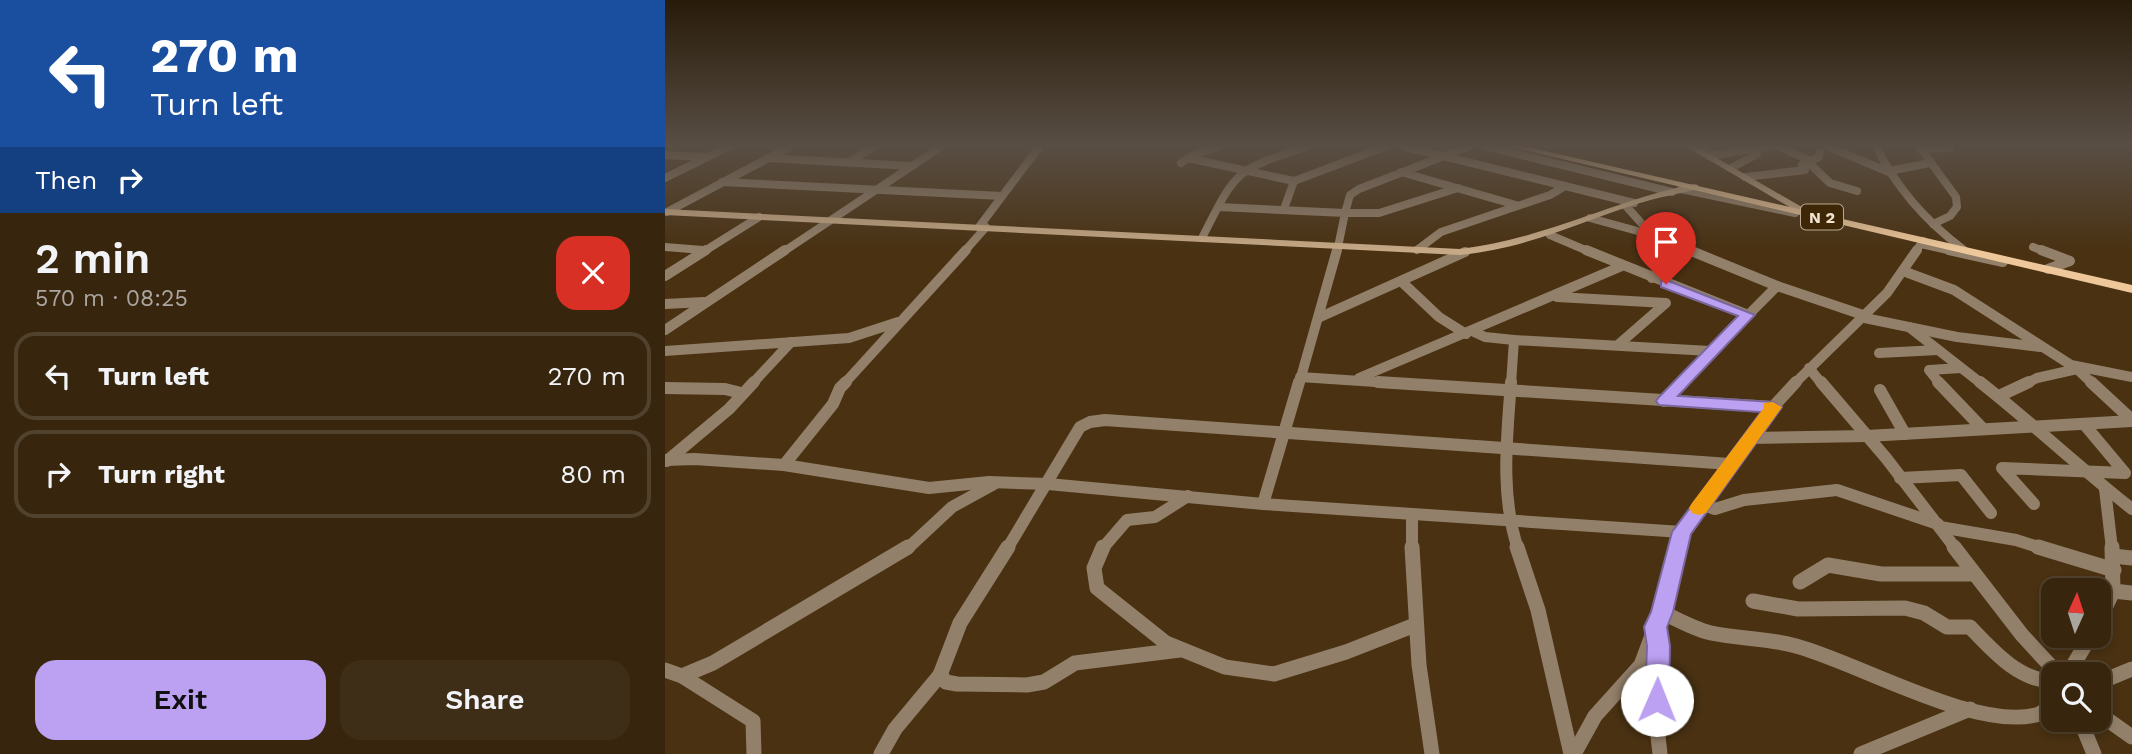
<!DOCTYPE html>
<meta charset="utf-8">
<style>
:root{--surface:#37250e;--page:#3e2d17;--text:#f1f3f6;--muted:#aaa59e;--line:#51422e;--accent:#bca0f2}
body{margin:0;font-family:"Work Sans",sans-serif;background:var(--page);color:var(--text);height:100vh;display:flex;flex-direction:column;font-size:26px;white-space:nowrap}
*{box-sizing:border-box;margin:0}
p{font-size:23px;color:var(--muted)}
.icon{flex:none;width:38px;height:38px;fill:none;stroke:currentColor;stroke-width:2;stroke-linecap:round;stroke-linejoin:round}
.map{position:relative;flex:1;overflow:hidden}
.drawer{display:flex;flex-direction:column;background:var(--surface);width:665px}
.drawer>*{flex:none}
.top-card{background:#1a4fa0;color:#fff;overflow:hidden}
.needle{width:46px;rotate:3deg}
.fabs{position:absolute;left:1376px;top:578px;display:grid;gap:14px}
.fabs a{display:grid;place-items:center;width:70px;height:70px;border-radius:14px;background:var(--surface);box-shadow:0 4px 10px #0003,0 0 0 2px var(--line);font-size:35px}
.pin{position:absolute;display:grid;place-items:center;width:60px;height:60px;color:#fff;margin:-72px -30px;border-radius:50% 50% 50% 0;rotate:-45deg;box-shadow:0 0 7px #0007}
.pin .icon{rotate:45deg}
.me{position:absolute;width:77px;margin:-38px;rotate:1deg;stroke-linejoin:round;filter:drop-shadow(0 0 5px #0008)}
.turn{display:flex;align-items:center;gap:24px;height:147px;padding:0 35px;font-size:32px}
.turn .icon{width:91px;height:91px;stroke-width:2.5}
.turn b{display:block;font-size:49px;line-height:60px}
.then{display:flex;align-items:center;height:66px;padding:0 35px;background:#0003;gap:14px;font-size:26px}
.round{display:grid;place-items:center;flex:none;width:74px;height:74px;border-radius:21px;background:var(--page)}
.head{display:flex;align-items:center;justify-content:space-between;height:119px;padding:0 35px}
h1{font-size:42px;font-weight:600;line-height:52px}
.action{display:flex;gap:14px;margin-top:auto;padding:14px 35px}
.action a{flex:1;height:80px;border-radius:21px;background:var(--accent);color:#111;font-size:28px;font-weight:600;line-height:80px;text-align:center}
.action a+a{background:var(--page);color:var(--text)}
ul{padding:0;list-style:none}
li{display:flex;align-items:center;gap:21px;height:88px;margin:0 14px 10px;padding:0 21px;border:4px solid var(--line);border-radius:21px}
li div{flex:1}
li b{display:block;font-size:26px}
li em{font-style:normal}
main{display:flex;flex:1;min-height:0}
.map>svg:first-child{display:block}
</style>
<main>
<section class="drawer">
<div class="top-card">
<div class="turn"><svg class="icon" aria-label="left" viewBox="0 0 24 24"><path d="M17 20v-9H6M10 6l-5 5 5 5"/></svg><div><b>270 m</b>Turn left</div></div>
<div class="then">Then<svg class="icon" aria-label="right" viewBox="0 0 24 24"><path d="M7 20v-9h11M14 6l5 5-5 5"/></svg></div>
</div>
<div class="head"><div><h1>2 min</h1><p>570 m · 08:25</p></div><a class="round" style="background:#d93025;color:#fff"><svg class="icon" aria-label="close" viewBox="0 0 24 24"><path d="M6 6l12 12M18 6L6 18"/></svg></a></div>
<ul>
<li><svg class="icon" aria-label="left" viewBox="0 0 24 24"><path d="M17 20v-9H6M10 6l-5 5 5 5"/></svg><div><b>Turn left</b></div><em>270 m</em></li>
<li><svg class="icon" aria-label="right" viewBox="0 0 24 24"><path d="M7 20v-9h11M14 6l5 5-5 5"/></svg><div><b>Turn right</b></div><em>80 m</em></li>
</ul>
<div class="action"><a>Exit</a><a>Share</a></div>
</section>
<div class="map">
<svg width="1467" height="754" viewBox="0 0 1467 754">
<rect width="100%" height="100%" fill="#493112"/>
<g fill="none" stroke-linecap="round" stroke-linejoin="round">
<g stroke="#93806a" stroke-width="8">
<path d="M737 146 969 203"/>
<path d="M820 146 1007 192"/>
<path d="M1040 146 1044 156 1087 149"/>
<path d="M1162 146 1226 173"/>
<path d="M1211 146C1231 188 1262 222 1299 250"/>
<path d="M1254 146 1291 197 1292 207 1285 216 1268 224"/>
<path d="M1255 149 1285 148"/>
<path d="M0 155 39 157"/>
<path d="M102 158 247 166"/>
<path d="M523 158 629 181 722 146"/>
<path d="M1144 161 1154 157 1155 152"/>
<path d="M184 162 210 146"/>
<path d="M1143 162 1165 183 1192 191"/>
<path d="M516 163 528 155 555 146"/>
<path d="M1066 168 1092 154 1087 149 1106 146"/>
<path d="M1224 171 1265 163"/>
<path d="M736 172 851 205"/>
<path d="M1080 177 1140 170 1137 165 1144 160 1113 146"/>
<path d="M0 178 65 146"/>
<path d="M57 182 337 196"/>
<path d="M793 188 714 213H680L685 195 694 189 805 146"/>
<path d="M1016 189 1130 213"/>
<path d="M961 206 987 235 1028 252"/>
<path d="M554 207 680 213 672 252"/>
<path d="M619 209 629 181"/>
<path d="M2 212 126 146"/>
<path d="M925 218 987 235"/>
<path d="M314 227 375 146"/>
<path d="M885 235 925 252"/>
<path d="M537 238C572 169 569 171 643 146"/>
<path d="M1256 244 1292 252"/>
<path d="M0 247 38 250"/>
<path d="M1368 247 1381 252"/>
<path d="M752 250 776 232 885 195 900 186"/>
<path d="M38 252 94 217"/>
<path d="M118 252 277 146"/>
<path d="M299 252 321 227"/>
<path d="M1250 252 1258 241"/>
</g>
<g stroke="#93806a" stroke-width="10">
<path d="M921 250 1083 315"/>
<path d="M1284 250 1338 262"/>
<path d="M1376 250 1405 261 1383 269"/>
<path d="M1238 271 1289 290 1406 365 1467 377"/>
<path d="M0 276 41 250"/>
<path d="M987 278 1020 251"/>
<path d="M737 282 774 317 801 334"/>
<path d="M1112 286 1198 315"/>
<path d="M892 297 1001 303 954 344"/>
<path d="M0 304 39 302"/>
<path d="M1195 317 1292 337 1375 347"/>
<path d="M653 318 800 252"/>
<path d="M1244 327 1317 384"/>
<path d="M0 330 120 250"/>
<path d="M807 331 820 337 849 340 1045 351"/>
<path d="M0 351 184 338 233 322"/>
<path d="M1214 353 1273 350"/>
<path d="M1144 368 1157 384"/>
<path d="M1412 369 1428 384"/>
<path d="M635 377 741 384"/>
<path d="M694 378 957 266"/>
<path d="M87 384 126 342"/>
<path d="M179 384 301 250"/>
<path d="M634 384 672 250"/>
<path d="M846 384 849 340"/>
<path d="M1015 384 1112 286 1024 250"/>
<path d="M1129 384 1222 293 1252 250"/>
<path d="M1275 384 1264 370 1296 368"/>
<path d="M1360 384 1372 378 1412 369"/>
</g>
<g stroke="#93806a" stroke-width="12">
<path d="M713 382 1108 407"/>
<path d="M846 382C842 437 835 495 853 549"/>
<path d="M1156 382 1221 458 1291 549"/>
<path d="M1273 382 1318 429"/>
<path d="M1315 382C1367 423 1415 468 1467 509"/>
<path d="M1426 382 1467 420"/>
<path d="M0 388 60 389 76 393"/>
<path d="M1215 390 1240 434"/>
<path d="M1334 396 1364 382"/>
<path d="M999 401 1017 382"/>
<path d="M1084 438 1202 436 1467 421"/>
<path d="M0 460 30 459 119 465 264 488 324 482 383 484 598 504 1017 532 1108 407 1131 382"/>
<path d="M2 461 64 409 89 382"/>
<path d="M119 465 168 404 175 388 181 382"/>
<path d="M1235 478 1296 475 1326 513"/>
<path d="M1440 489 1447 549"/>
<path d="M598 504 634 382"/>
<path d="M1036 504 1050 509 1079 500 1172 490 1273 524"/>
<path d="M1369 504 1337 468 1460 473 1419 424"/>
<path d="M747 515V549"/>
<path d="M1275 527 1351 540 1379 549"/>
<path d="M242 549 287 507 329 484"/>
<path d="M342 549 415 427 425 422 440 420 1065 464"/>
<path d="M437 549 462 520 490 517 523 496"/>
<path d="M1013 549 1017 532"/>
</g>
<g stroke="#93806a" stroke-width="15">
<path d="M438 547 429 568 432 588 501 643 560 667 609 674 681 652 750 625"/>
<path d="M747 547 754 665 767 754"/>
<path d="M852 547 873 610 906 754"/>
<path d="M1289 547 1357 635 1393 674"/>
<path d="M1373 547 1449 570"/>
<path d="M1448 556 1467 558"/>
<path d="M1135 582 1163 565 1216 574H1308"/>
<path d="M1448 591 1467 593"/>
<path d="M1088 601 1133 609 1240 608 1259 613 1282 627H1305C1327 650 1354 681 1388 681"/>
<path d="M997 612C1013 620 1029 629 1046 633 1074 639 1103 638 1131 646 1194 663 1308 730 1371 715 1378 713 1383 708 1388 703"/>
<path d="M1433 623 1448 591 1447 547"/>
<path d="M0 670 17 676 88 721 89 754"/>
<path d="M1403 674 1426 635"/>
<path d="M275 675 281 682 292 684 362 685 379 682 410 663 515 650"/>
<path d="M17 676 48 663 243 547"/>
<path d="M1433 683 1467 669"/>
<path d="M1433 713 1467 737"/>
<path d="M1420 719 1418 727 1429 754"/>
<path d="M216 754 230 729 275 675 295 623 343 547"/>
<path d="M909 754 930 716 976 665 989 630"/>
<path d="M995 754 991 718 993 646 990 627 997 612 1013 547"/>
<path d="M1196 754 1305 709"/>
</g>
<g fill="#c6a986" fill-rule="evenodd">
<path d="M1020 146H1031L1149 214 1144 217 1140 216Z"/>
<path d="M1029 184 1033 185V189C1013 194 994 197 975 203 911 223 864 248 795 255L0 215V209L795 249C877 240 949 200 1029 184Z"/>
</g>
<path fill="#eec89b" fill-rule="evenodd" d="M842 146H858L1467 285V293Z"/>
</g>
<linearGradient id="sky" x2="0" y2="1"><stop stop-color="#281b0a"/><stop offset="0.58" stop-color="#594e44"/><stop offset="1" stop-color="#594e44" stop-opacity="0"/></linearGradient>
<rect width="1467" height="251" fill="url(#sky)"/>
<path fill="#bca0f2" stroke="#7a689d" stroke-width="2" d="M1001 280 1090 315 1013 396 1108 402 1117 407 1026 534 1008 612 1002 627 1005 646 1004 700 1000 708 992 712 983 708 980 700 982 646 979 627 986 612 1007 532 1096 412 994 405 991 401 994 397 1073 316 996 287V281Z"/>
<path fill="#f59e0b" d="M1108 402 1117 407 1041 513 1034 515 1027 513 1024 508 1027 503 1098 409 1099 403Z"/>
<g text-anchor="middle" stroke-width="7" stroke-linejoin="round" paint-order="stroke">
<rect fill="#3e2707" stroke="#bba994" stroke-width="2" x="1136" y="204.5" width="42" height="25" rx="5"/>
<g font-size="16" font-weight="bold" fill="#f0e1d0">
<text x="1157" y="223">N 2</text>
</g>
</g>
</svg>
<div class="fabs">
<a><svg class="needle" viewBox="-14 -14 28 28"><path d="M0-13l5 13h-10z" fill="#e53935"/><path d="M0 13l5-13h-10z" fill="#aaa59e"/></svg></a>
<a><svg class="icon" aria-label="search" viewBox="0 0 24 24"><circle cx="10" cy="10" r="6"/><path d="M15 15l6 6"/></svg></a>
</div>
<div class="pin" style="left:1001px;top:284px;background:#d93025"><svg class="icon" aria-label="arrive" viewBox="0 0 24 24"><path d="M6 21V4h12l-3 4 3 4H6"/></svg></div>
<svg class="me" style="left:992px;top:700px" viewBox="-20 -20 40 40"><circle r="19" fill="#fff"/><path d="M0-13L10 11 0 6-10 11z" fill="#bca0f2"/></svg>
</div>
</main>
